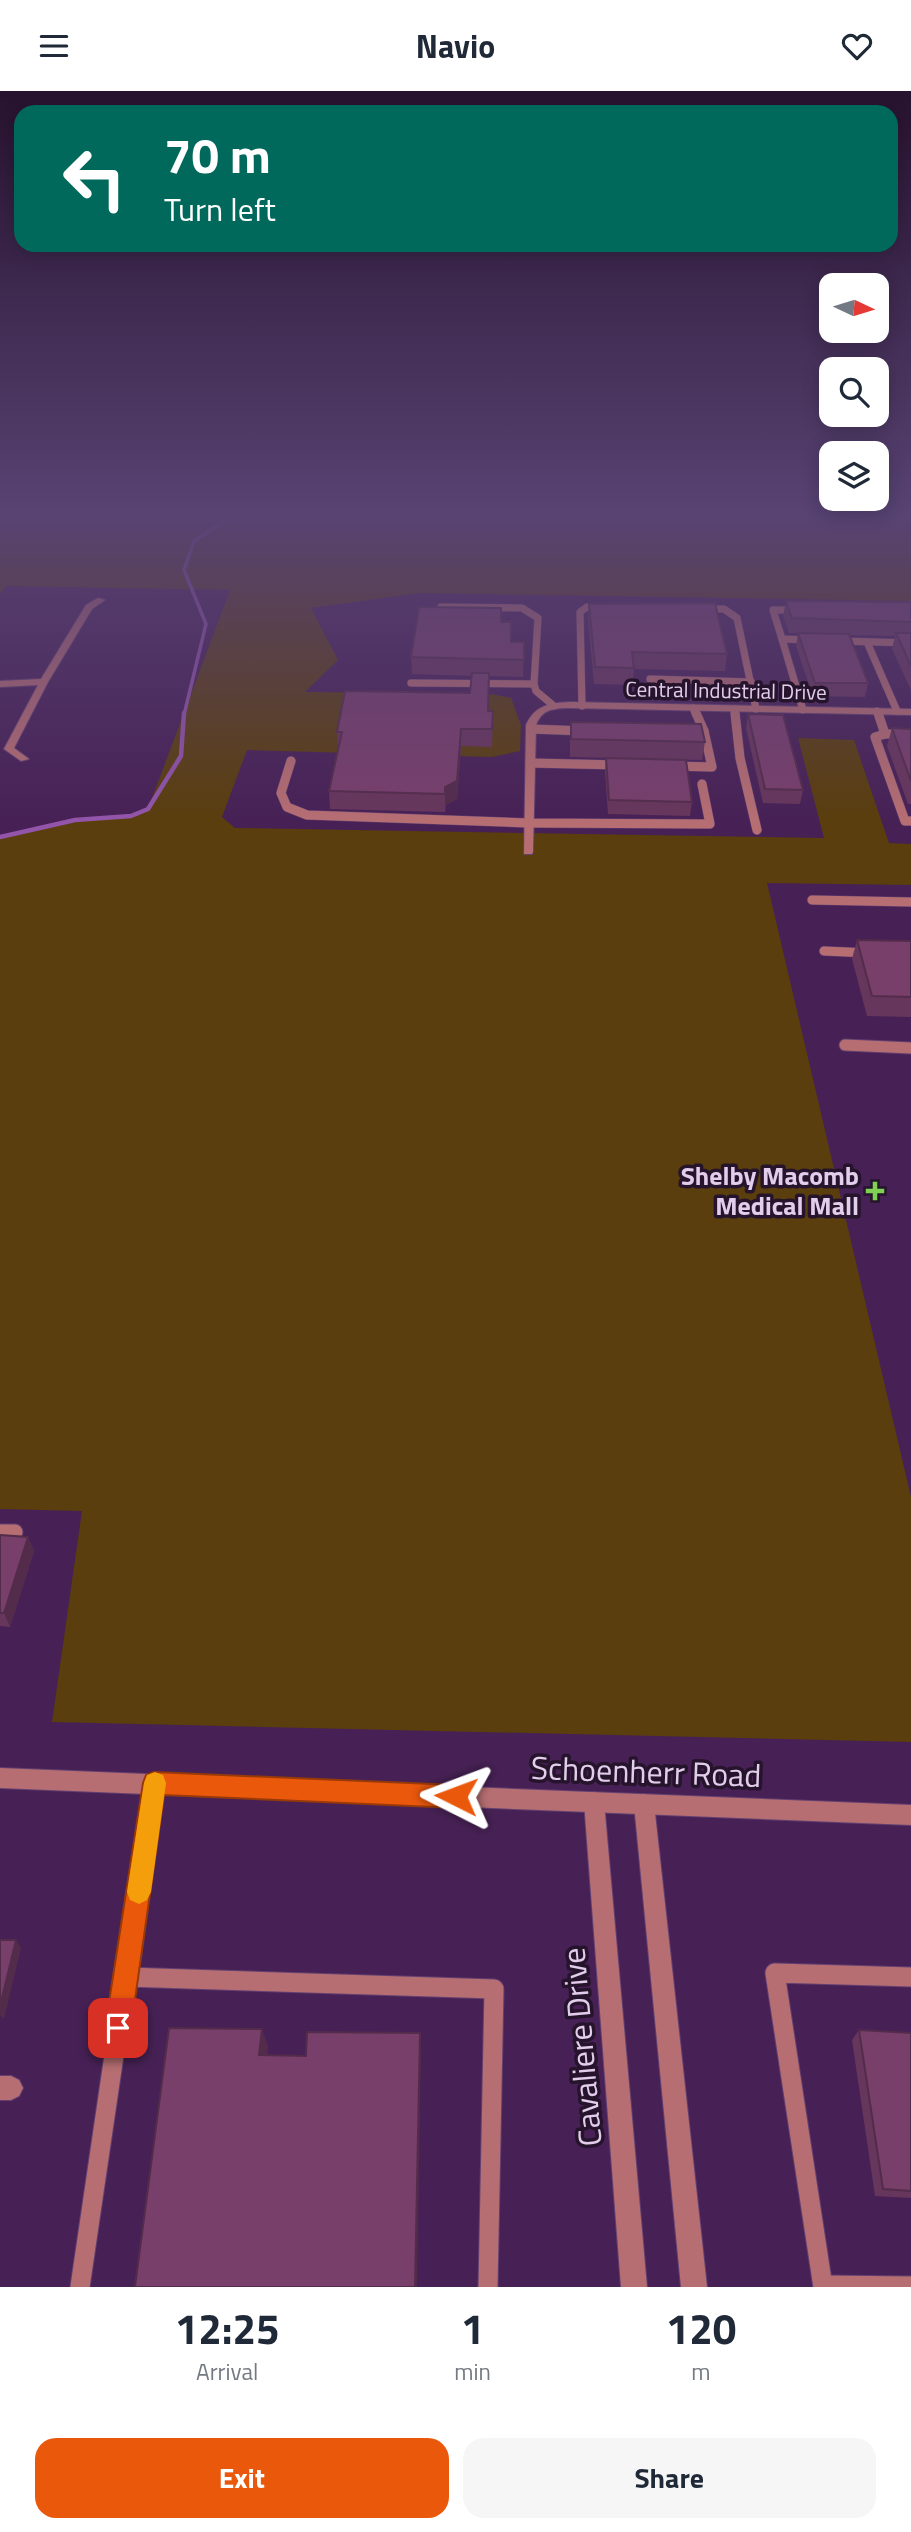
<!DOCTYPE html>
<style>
:root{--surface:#fff;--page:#f6f6f7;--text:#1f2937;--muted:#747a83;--accent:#ea580c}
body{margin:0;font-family:"Titillium Web",sans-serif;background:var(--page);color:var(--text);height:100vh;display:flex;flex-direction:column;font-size:26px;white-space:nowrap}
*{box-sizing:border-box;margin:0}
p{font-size:23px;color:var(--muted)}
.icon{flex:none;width:38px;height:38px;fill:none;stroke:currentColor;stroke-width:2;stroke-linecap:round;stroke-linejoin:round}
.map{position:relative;height:2196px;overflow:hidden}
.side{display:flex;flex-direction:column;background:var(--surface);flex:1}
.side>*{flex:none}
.top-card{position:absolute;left:14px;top:14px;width:884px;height:147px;border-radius:21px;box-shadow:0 4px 18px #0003;background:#00695c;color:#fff;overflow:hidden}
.needle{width:46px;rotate:94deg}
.controls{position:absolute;left:819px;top:182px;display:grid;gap:14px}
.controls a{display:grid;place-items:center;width:70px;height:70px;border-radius:14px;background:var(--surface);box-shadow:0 4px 18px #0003;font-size:35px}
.pin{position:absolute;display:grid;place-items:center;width:60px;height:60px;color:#fff;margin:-30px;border-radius:14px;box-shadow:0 4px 10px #0006}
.me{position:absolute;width:77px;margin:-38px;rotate:273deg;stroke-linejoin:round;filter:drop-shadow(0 0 5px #0008)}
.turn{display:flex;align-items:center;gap:24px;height:147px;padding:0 35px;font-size:32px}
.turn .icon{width:91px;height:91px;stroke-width:2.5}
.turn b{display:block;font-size:49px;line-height:60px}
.eta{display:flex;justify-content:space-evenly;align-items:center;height:119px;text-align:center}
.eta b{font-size:42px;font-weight:700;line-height:49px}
.cta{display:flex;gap:14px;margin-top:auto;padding:14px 35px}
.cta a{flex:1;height:80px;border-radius:21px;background:var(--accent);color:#fff;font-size:28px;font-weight:700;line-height:80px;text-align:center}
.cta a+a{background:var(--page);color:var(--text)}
header{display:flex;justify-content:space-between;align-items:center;height:91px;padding:0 35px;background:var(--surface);font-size:32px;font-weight:700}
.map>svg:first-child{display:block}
</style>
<header><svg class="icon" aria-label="menu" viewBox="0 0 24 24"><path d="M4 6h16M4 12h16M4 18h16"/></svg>Navio<svg class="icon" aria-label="heart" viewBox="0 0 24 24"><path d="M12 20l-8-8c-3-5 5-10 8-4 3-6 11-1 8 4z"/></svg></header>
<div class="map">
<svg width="911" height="2196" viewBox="0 0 911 2196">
<rect width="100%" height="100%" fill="#472155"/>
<path fill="#5a3e0d" d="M46 424 911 426V510L420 502 311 517 338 569 305 601 491 603 511 607 521 634 520 660 492 666 247 659 222 726 235 737 824 747 798 647 854 649 889 752 911 753V794L767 792 911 1406V1651L52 1631 82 1420 0 1418V746L75 729 131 725 148 718 230 499 6 495 0 503V429L43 428Z"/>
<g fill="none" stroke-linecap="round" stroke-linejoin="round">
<path stroke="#9355aa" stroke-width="3.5" d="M184 624 206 533 184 479 194 450 233 424"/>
<path stroke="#9355aa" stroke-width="4.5" d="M0 746 75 729 131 725 148 718 181 665 184 622"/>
<defs>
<g id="service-far4">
<path d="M441 516 522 517 538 527 534 593 536 600 554 615"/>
<path d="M701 518H724L737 527 756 618"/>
<path d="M799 519H773L782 548 813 549"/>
<path d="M782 548 803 619"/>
<path d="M838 550 911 552"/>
<path d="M867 551 897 620"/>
<path d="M650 588 751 591"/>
<path d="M411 592 534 593"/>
<path d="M582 615 580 521 587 516H603"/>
<path d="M693 617 696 624"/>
<path d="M735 618 736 624"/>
<path d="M877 620 878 624"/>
</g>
<g id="service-far3">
<path d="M696 622 704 640 699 641"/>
<path d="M735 622 740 667 757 739"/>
<path d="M878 622 885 643H911"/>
<path d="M531 638 586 640"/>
<path d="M885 643 875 646 905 730H911"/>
<path d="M291 670 281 702 287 716 307 724 528 732 710 733 702 693"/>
<path d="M530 672 620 674"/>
<path d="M673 675 712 676 704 640"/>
<path d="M812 809 911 811"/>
<path d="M824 860 869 862"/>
</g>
<path id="service-far2" d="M845 954 911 957"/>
<path id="service-far1" d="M0 1441H15"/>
<g id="service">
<path d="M126 1886 494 1898 488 2196"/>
<path d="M823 2194 911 2195"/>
<path d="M80 2196 154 1692"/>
<path d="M823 2196 775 1882 911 1886"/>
</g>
<g id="minor">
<path d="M98 507 105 509 92 518 48 591 14 657 29 668 21 670 4 658 38 594 0 596V590L41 588 86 514Z"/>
<path d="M570 611 911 618V624L570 617C554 617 542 618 536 634L533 761 532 763H524L526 634C535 614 550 612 570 611Z"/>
<path d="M594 1701 601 1704 604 1711 647 2196H621L584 1711 587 1704Z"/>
<path d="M644 1703 651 1706 654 1713 707 2196H681L634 1713 637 1706Z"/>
<path d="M0 1985H11L19 1989 23 1997 19 2005 11 2009H0Z"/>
</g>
<path id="tertiary" d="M0 1677 911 1714V1734L0 1697Z"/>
</defs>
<use href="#service-far4" stroke="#634070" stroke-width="8"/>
<use href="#service-far3" stroke="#634070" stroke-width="10"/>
<use href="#service-far2" stroke="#634070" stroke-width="13"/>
<use href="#service-far1" stroke="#634070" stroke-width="17"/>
<use href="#service" stroke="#634070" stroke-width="21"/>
<use href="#minor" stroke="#634070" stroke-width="2"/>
<use href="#tertiary" stroke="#634070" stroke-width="2"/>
<use href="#service-far4" stroke="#b66e72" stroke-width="7"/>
<use href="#service-far3" stroke="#b66e72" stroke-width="9"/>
<use href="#service-far2" stroke="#b66e72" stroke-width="11"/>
<use href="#service-far1" stroke="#b66e72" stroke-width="15"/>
<use href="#service" stroke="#b66e72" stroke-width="19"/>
<use href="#minor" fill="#b66e72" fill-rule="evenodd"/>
<use href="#tertiary" fill="#b66e72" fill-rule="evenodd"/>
</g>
<g fill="#67365c">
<path d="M786 510 911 511V599L892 558 895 545 849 544 868 592 865 606 813 605 796 555 798 542H789L783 525Z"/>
<path d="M589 513 727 563 725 580 634 578 633 594 594 593 588 529Z"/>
<path d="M501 531 511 551H524L523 586 489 585V620H493L492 656 461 655 457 708 446 714 445 721 330 718 329 700 338 656 337 641 470 602 472 585 412 583 411 566Z"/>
<path d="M748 623 803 699 800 713 763 712 746 637Z"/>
<path d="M571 631 705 651 702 669 570 666V648Z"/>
<path d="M892 637 911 638V713H908L887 655Z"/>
<path d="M606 667 692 711 690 725 608 723 605 681Z"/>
<path d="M857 849 911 850V926L867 925 852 868Z"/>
<path d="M0 1444 28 1446 34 1460 10 1536 0 1535Z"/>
<path d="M859 1939 911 1942V2107L875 2105 852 1949Z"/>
</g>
<g fill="#542c4b">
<path d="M461 638V655L457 708 446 714 445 721V696Z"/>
<path d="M28 1446 34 1460 10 1536 4 1522Z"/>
<path d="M16 1849 21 1857 4 1928 0 1924V1915Z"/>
<path d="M262 1938 268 1955 266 1981 259 1964Z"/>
<path d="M420 1942 421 1959 417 2196H415Z"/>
</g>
<g fill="#783f6b" stroke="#542c4b" stroke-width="2">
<path d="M786 510 911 511V531L792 527Z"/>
<path d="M715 512 727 563 632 561 634 577 595 576 589 513Z"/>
<path d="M419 516 501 517V531H511V551H524V569L411 566Z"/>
<path d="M798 542 849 543 868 592H815Z"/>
<path d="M896 542H911V575Z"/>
<path d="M472 582H489L488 620H493L492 638H461L457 690 445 696V703L329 700 342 641H337L345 600 470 602Z"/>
<path d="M748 623 783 624 803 699 765 698Z"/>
<path d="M571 631 701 633 705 651 571 648Z"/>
<path d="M892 637 911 638V690Z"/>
<path d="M606 667 686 669 692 711 609 709Z"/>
<path d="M857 849 911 850V906L872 905Z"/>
<path d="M0 1444 28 1446 4 1522H0Z"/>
<path d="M0 1849H16L0 1915Z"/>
<path d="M169 1937 262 1938 259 1964 306 1965 307 1941 420 1942 415 2196H135Z"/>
<path d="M859 1939 911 1942V2100L883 2098Z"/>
</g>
<linearGradient id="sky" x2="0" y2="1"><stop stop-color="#27122f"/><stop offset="0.58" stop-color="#584373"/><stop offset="1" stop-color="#584373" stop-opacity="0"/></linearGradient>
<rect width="911" height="731" fill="url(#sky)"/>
<path fill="#ea580c" stroke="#983908" stroke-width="2" d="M154 1681 456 1694 465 1697 468 1705 465 1713 456 1717 164 1704 131 1937 127 1947 118 1950 109 1947 105 1937 143 1692 146 1684Z"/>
<path fill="#f59e0b" d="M155 1681 163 1684 166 1692 151 1801 147 1809 139 1813 130 1809 127 1801 144 1692 147 1684Z"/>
<path fill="#7ed153" stroke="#25142b" stroke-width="2.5" d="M871.5 1089.5h7v7h7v7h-7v7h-7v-7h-7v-7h7z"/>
<g text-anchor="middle" stroke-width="7" stroke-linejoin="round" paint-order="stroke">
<g font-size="21" fill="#e3cdec" stroke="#25142b">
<text transform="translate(726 600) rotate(1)" y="7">Central Industrial Drive</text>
</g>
<g font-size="26" font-weight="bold" fill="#e3cdec" stroke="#25142b" text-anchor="end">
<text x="859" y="1094">Shelby Macomb<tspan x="859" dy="30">Medical Mall</tspan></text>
</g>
<g font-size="32" fill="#e3cdec" stroke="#25142b">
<text transform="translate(646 1681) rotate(2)" y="11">Schoenherr Road</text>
<text transform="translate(582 1956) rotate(-95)" y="11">Cavaliere Drive</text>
</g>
</g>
</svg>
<div class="controls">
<a><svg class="needle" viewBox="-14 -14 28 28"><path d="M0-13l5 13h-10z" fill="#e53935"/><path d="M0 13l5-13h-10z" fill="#747a83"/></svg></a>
<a><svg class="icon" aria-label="search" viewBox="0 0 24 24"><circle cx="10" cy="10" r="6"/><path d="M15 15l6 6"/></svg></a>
<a><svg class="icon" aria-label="layers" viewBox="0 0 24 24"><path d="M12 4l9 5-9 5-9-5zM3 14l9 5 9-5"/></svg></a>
</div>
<div class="pin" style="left:118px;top:1937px;background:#d93025"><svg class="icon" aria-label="arrive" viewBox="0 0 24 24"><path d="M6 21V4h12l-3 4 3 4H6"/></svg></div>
<svg class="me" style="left:456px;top:1705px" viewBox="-20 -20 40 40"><path d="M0-17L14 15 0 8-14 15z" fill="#ea580c" stroke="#fff" stroke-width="4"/></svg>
<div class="top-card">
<div class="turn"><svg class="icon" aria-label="left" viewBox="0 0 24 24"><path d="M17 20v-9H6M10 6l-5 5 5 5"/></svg><div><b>70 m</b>Turn left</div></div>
</div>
</div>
<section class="side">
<div class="eta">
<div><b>12:25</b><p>Arrival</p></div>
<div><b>1</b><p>min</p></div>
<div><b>120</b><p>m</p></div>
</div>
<div class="cta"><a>Exit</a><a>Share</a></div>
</section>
